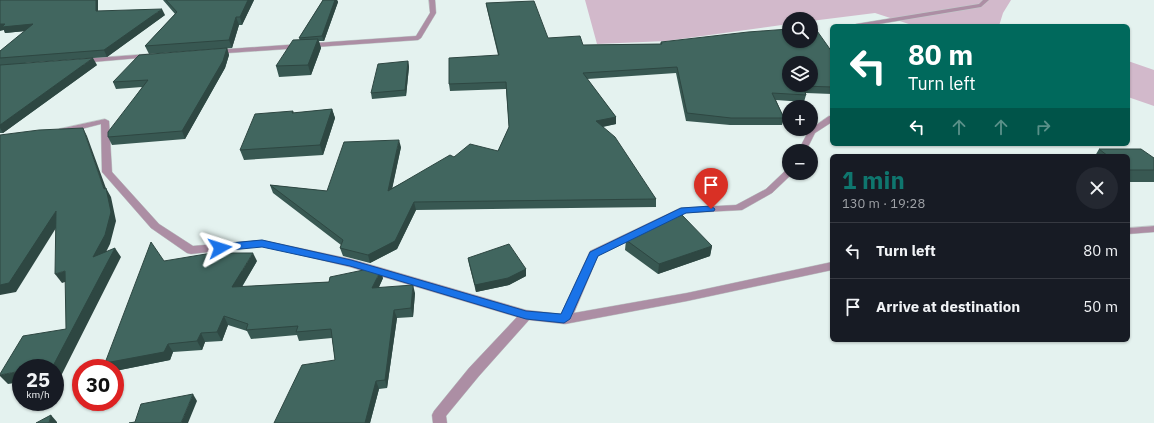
<!DOCTYPE html>
<meta charset="utf-8">
<style>
:root{--surface:#171b24;--page:#242831;--text:#f1f3f6;--muted:#9ea1a6;--line:#363941;--accent:#0f766e}
body{margin:0;font-family:"IBM Plex Sans",sans-serif;background:var(--page);color:var(--text);height:100vh;display:flex;flex-direction:column;font-size:15px;white-space:nowrap}
*{box-sizing:border-box;margin:0}
p{font-size:13px;color:var(--muted)}
.icon{flex:none;width:22px;height:22px;fill:none;stroke:currentColor;stroke-width:2;stroke-linecap:round;stroke-linejoin:round}
.map{position:relative;flex:1;overflow:hidden}
.sheet{position:absolute;left:830px;top:154px;width:300px;height:188px;display:flex;flex-direction:column;background:var(--surface);border-radius:6px;box-shadow:0 1px 3px #0004}
.sheet>*{flex:none}
.guide{position:absolute;left:830px;top:24px;width:300px;height:122px;border-radius:6px;box-shadow:0 1px 3px #0004;background:#00695c;color:#fff;overflow:hidden}
.fabs{position:absolute;left:782px;top:12px;display:grid;gap:8px}
.fabs a{display:grid;place-items:center;width:36px;height:36px;border-radius:50%;background:var(--surface);box-shadow:0 1px 3px #0004;font-size:20px}
.speed{position:absolute;left:12px;top:359px;display:flex;gap:8px;font-size:20px;font-weight:700;text-align:center}
.speed>*{display:grid;place-content:center;width:52px;height:52px;border-radius:50%;background:var(--surface);box-shadow:0 1px 3px #0004;line-height:1}
.speed small{font-size:10px;font-weight:400}
.speed .limit{border:6px solid #d22;background:#fff;color:#111}
.pin{position:absolute;display:grid;place-items:center;width:34px;height:34px;color:#fff;margin:-41px -17px;border-radius:50% 50% 50% 0;rotate:-45deg;box-shadow:0 0 4px #0007}
.pin .icon{rotate:45deg}
.me{position:absolute;width:44px;margin:-22px;rotate:84deg;stroke-linejoin:round;filter:drop-shadow(0 0 3px #0008)}
.turn{display:flex;align-items:center;gap:14px;height:84px;padding:0 12px;font-size:18px}
.turn .icon{width:52px;height:52px;stroke-width:2.5}
.turn b{display:block;font-size:28px;line-height:34px}
.lanes{display:flex;align-items:center;height:38px;padding:0 12px;background:#0003;justify-content:center;gap:20px;direction:ltr}
.lanes .off{opacity:.35}
.round{display:grid;place-items:center;flex:none;width:42px;height:42px;border-radius:21px;background:var(--page)}
.summary{display:flex;align-items:center;justify-content:space-between;height:68px;padding:0 12px}
h1{font-size:24px;font-weight:800;line-height:30px;color:var(--accent)}
ul{padding:0;list-style:none}
li{display:flex;align-items:center;gap:12px;height:56px;padding:0 12px;border-top:1px solid var(--line)}
li div{flex:1}
li b{display:block;font-size:15px}
li em{font-style:normal}
.map>svg:first-child{display:block}
</style>
<div class="map">
<svg width="1154" height="423" viewBox="0 0 1154 423">
<rect width="100%" height="100%" fill="#e4f2ef"/>
<g fill="#d2b9cb">
<path d="M585 0H1011L1003 13 999 26H915L875 13 811 21V19H789V24L666 41 597 44Z"/>
<path d="M1128 61 1154 70V106L1128 97Z"/>
</g>
<g fill="none" stroke-linecap="round" stroke-linejoin="round">
<defs>
<g id="minor">
<path d="M429 0H435L436 13 421 38 418 40 214 54 211 52 214 50 416 36 430 13Z"/>
<path d="M983 0H989L981 7 867 26H853L856 24 979 4Z"/>
<path d="M149 54 151 55V57L81 63 78 61 81 59Z"/>
<path d="M829 116H832V122L815 133 806 151H798L809 130Z"/>
<path d="M105 119 109 121 112 172 159 224 193 246 262 240 351 259 526 310 561 314 590 251 680 208 736 205 766 189 786 170 789 169V173L792 174 772 193 742 210 686 213 598 256 574 313 687 293 832 262V270L687 301 565 324 529 320 479 376 446 416 447 423H433L432 415 434 411 469 368 517 317 350 267 262 246 191 254 187 253 151 228 102 172 101 124 62 134 58 131 59 129Z"/>
<path d="M1154 226V232L1128 234V228Z"/>
</g>
</defs>
<use href="#minor" stroke="#bfccc9" stroke-width="1"/>
<use href="#minor" fill="#ac8ea4" fill-rule="evenodd"/>
</g>
<g fill="#385852">
<path d="M163 0H254L242 25H239L232 48 149 54 145 46 175 14Z"/>
<path d="M323 0H337L338 2 324 41H319L321 48 311 75 279 77 276 66 300 40 299 38Z"/>
<path d="M486 3 548 38 583 45 660 44 661 42 832 52V94L806 93V95L804 102 776 100 784 118 782 125H730L686 121 676 73 587 79 616 117V124L603 127 656 199V207L416 210 397 249 370 263 343 256 340 248 341 245 273 193 270 185 327 191 401 147 392 188 454 157 498 151 509 127 506 89 450 91 449 84 498 55 487 9Z"/>
<path d="M98 11 165 15 107 57 25 63 97 65 3 133H0V51L25 31 5 33 4 30Z"/>
<path d="M227 48 229 55 225 68 185 139 112 145 108 137 142 87 116 89 113 82Z"/>
<path d="M408 61 409 67 406 96 372 99 371 93Z"/>
<path d="M332 109 335 118 323 155 244 160 240 150 293 111 294 113Z"/>
<path d="M1099 149 1154 158V182H1128V156H1095Z"/>
<path d="M671 218 712 246 710 256 658 274 625 250 626 240Z"/>
<path d="M468 258 526 269V276L509 285 476 292 469 264Z"/>
<path d="M257 261 242 287 329 282 383 278 379 287 415 293 413 317 397 318 387 388 379 389 370 423H274L335 360 332 338 299 341 297 335 251 339 247 331 228 325 222 341 205 342 202 350 173 352 170 360 115 371V368H108L105 363Z"/>
</g>
<g fill="#2e4742">
<path d="M96 0H98V17L96 11Z"/>
<path d="M248 0H254L242 25 240 17Z"/>
<path d="M335 0H337L338 2 324 41 322 36Z"/>
<path d="M162 9 165 15 107 57 104 50Z"/>
<path d="M236 17 239 25 232 48 229 40Z"/>
<path d="M0 24H33L36 30 5 33 4 30 0 31Z"/>
<path d="M318 39 321 48 311 75 308 65Z"/>
<path d="M227 48 229 55 225 68 185 139 182 131Z"/>
<path d="M93 58 97 65 3 133 0 128V125Z"/>
<path d="M408 61 409 67 406 96 405 90Z"/>
<path d="M332 109 335 118 323 155 320 145Z"/>
<path d="M616 117V124L595 128 596 121Z"/>
<path d="M83 128 87 136 107 191 106 188 111 197 116 221 110 244 99 266 93 257 104 189Z"/>
<path d="M399 140 401 147 390 199 388 191Z"/>
<path d="M414 202 416 210 397 249 370 263 368 255Z"/>
<path d="M56 211 61 220 16 292 0 295V285Z"/>
<path d="M712 246 710 256 658 274 659 264Z"/>
<path d="M115 248 121 257 61 376 55 377V368H43Z"/>
<path d="M253 253 257 261 236 296 232 287Z"/>
<path d="M526 269V276L509 285 476 292 475 285Z"/>
<path d="M381 270 383 278 375 296 372 288Z"/>
<path d="M65 271 71 280 62 283 55 274Z"/>
<path d="M413 285 415 293 413 317 411 308Z"/>
<path d="M394 310 397 318 387 388 385 380Z"/>
<path d="M224 316 228 325 222 341 217 332Z"/>
<path d="M201 333 205 342 202 350 197 341Z"/>
<path d="M168 344 173 352 170 360 115 371V368H108L105 363Z"/>
<path d="M21 371V382L8 384 0 376V375Z"/>
<path d="M376 381 379 389 370 423H365Z"/>
<path d="M193 394 197 401 188 423H181Z"/>
<path d="M51 415 57 422V423H49Z"/>
</g>
<g fill="#41665f" stroke="#2e4742" fill-rule="evenodd">
<path d="M0 0H96V11L162 9 104 50 0 58V51L33 24 2 27 5 24H0Z"/>
<path d="M166 0H248L240 17H236L229 40 145 46 177 12Z"/>
<path d="M323 0H335L322 36 299 38Z"/>
<path d="M534 1 548 38 580 36 583 45 662 44 661 42 748 32 789 29V41H811V28H815L832 52V87L803 86 806 95 772 93 784 118H731L687 113 677 67 583 73 616 117 596 121 615 137 656 199 414 202 395 241 368 255 340 248 343 240 270 185 327 191 344 142 399 140 388 191 450 155 454 157 470 144 498 151 509 127 506 82 449 84V58L499 55 486 3ZM789 63H811V85H789Z"/>
<path d="M318 39 308 65 276 66 293 40Z"/>
<path d="M227 48 223 61 182 131 108 137V132L148 80 113 82 139 55Z"/>
<path d="M93 58 0 125V65Z"/>
<path d="M408 61 405 90 371 93 378 64Z"/>
<path d="M332 109 320 145 240 150 255 114 293 111 292 113Z"/>
<path d="M83 128 104 189 106 188 111 212 105 235 93 257 115 248 53 366 43 368H21V371L0 375V374L23 336 66 329 65 271 55 274 56 211 9 283 0 285V135L39 130Z"/>
<path d="M1099 149H1141L1154 158V170H1128V156H1108Z"/>
<path d="M668 215 671 218 682 215 712 246 659 264 626 240Z"/>
<path d="M151 242 164 261 212 253H253L232 287 329 282 330 277 373 268 381 270 372 288 413 285 411 308 394 310 385 380 376 381 365 423H274L302 365 335 360 331 329 296 332 298 326 246 330 248 324 224 316 217 332 201 333 197 341 168 344 164 352 105 363Z"/>
<path d="M509 244 526 269 508 278 475 285 468 258Z"/>
<path d="M193 394 181 423H129L135 422 141 404Z"/>
<path d="M51 415 49 423H36Z"/>
</g>
<path fill="#1a73e8" stroke="#114b97" d="M711 206 715 209 714 211 686 213 598 256 570 319 564 323 526 319 350 266 262 247 220 251 215 248 220 244 262 240 351 260 526 311 561 314 590 252 681 208Z"/>
</svg>
<div class="fabs">
<a><svg class="icon" aria-label="search" viewBox="0 0 24 24"><circle cx="10" cy="10" r="6"/><path d="M15 15l6 6"/></svg></a>
<a><svg class="icon" aria-label="layers" viewBox="0 0 24 24"><path d="M12 4l9 5-9 5-9-5zM3 14l9 5 9-5"/></svg></a>
<a>+</a>
<a>−</a>
</div>
<div class="speed"><div>25<small>km/h</small></div><div class="limit">30</div></div>
<div class="pin" style="left:711px;top:209px;background:#d93025"><svg class="icon" aria-label="arrive" viewBox="0 0 24 24"><path d="M6 21V4h12l-3 4 3 4H6"/></svg></div>
<svg class="me" style="left:220px;top:248px" viewBox="-20 -20 40 40"><path d="M0-17L14 15 0 8-14 15z" fill="#1a73e8" stroke="#fff" stroke-width="4"/></svg>
<div class="guide">
<div class="turn"><svg class="icon" aria-label="left" viewBox="0 0 24 24"><path d="M17 20v-9H6M10 6l-5 5 5 5"/></svg><div><b>80 m</b>Turn left</div></div>
<div class="lanes"><svg class="icon" aria-label="left" viewBox="0 0 24 24"><path d="M17 20v-9H6M10 6l-5 5 5 5"/></svg><svg class="icon off" aria-label="ahead" viewBox="0 0 24 24"><path d="M12 20V5M6 11l6-6 6 6"/></svg><svg class="icon off" aria-label="ahead" viewBox="0 0 24 24"><path d="M12 20V5M6 11l6-6 6 6"/></svg><svg class="icon off" aria-label="right" viewBox="0 0 24 24"><path d="M7 20v-9h11M14 6l5 5-5 5"/></svg></div>
</div>
<section class="sheet">
<div class="summary"><div><h1>1 min</h1><p>130 m · 19:28</p></div><a class="round"><svg class="icon" aria-label="close" viewBox="0 0 24 24"><path d="M6 6l12 12M18 6L6 18"/></svg></a></div>
<ul>
<li><svg class="icon" aria-label="left" viewBox="0 0 24 24"><path d="M17 20v-9H6M10 6l-5 5 5 5"/></svg><div><b>Turn left</b></div><em>80 m</em></li>
<li><svg class="icon" aria-label="arrive" viewBox="0 0 24 24"><path d="M6 21V4h12l-3 4 3 4H6"/></svg><div><b>Arrive at destination</b></div><em>50 m</em></li>
</ul>
</section>
</div>
